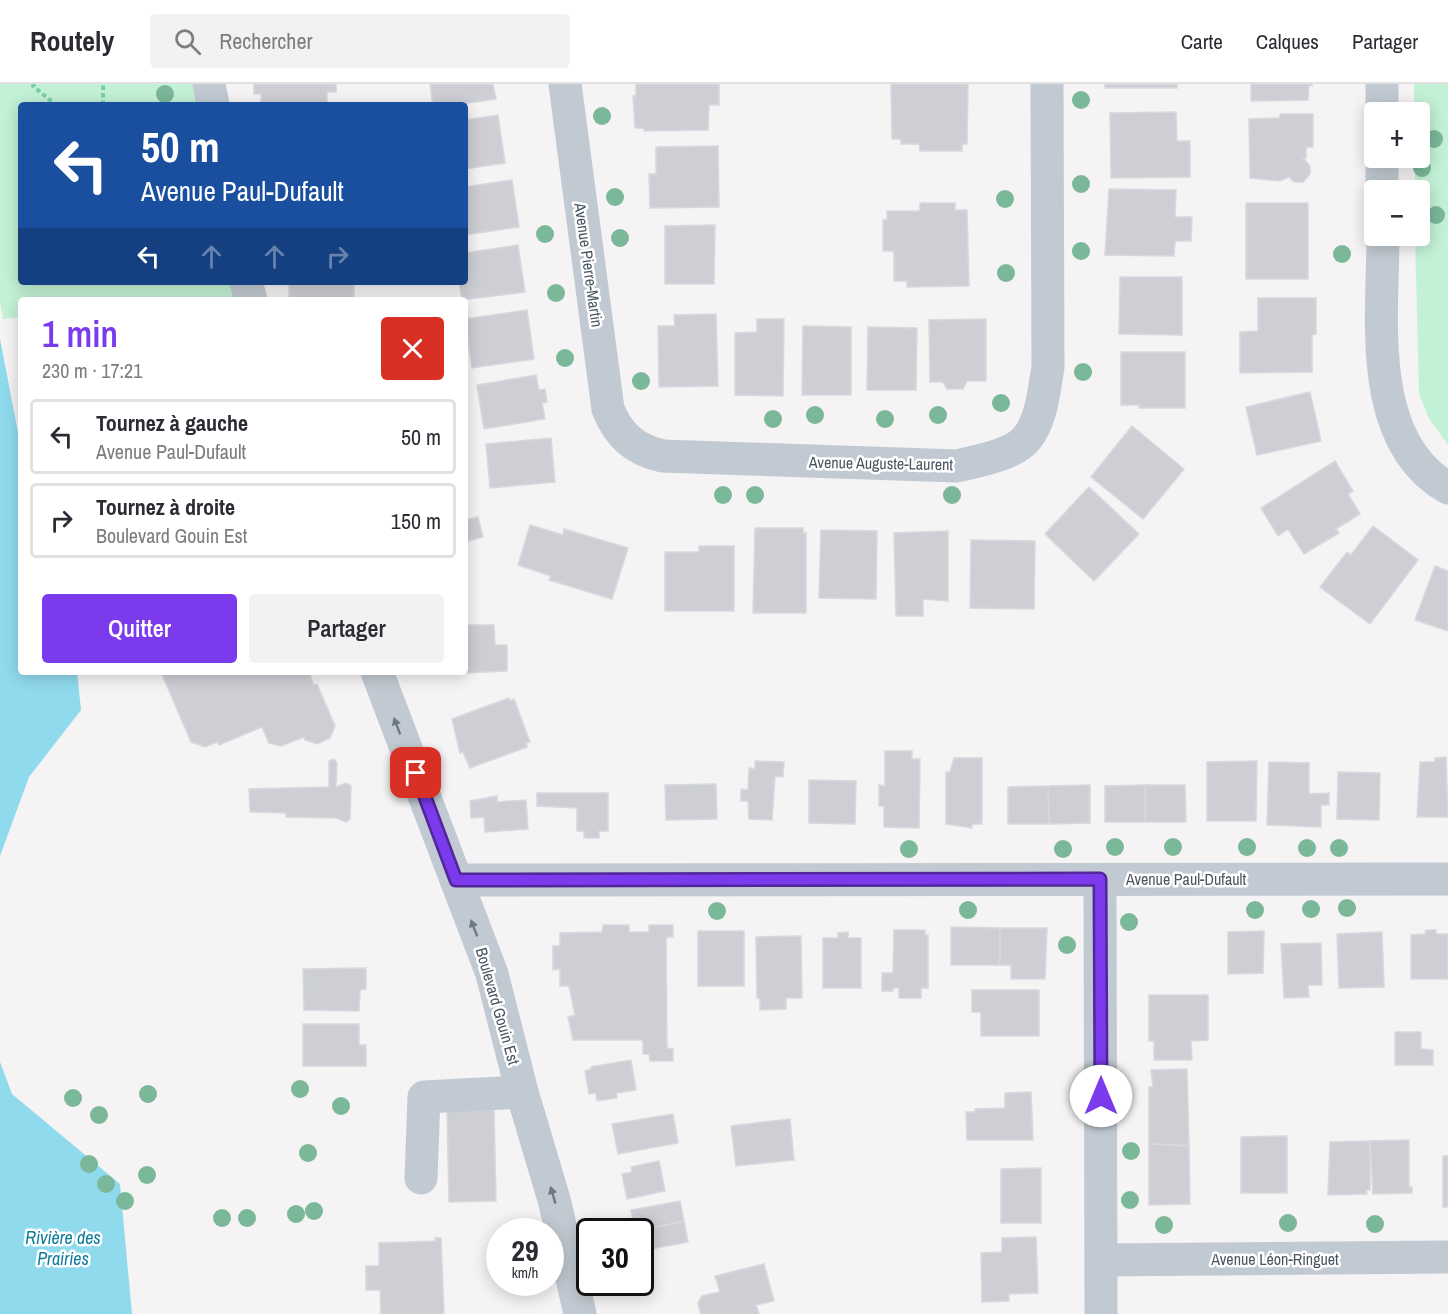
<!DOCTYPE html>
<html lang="fr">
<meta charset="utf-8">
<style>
:root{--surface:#fff;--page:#f2f2f3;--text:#2b2b33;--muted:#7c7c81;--line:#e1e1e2;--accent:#7c3aed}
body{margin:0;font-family:"Archivo Narrow",sans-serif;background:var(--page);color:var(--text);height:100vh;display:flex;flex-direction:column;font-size:22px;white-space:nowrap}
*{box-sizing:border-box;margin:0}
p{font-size:20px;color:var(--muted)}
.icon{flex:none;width:33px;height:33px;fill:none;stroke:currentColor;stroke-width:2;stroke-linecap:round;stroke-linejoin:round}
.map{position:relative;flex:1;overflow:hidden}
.side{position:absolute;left:18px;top:213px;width:450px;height:378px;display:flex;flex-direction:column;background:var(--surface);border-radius:6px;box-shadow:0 3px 15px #0003}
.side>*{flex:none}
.guide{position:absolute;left:18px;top:18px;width:450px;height:183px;border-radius:6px;box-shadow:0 3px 15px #0003;background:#1a4fa0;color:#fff;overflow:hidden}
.fabs{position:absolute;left:1364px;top:18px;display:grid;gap:12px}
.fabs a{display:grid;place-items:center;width:66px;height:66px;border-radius:6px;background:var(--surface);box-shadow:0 3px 15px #0003;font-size:30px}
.speed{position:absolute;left:486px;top:1134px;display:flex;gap:12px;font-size:30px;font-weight:700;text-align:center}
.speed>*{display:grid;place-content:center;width:78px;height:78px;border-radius:50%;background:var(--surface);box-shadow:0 3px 15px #0003;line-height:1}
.speed small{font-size:15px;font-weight:400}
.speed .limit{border:3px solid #111;border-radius:9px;background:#fff;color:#111}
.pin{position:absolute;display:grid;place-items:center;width:51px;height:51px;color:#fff;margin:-26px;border-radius:12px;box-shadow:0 3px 9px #0006}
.me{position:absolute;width:66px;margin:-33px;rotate:0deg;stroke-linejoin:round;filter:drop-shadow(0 0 4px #0008)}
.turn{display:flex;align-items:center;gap:21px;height:126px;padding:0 24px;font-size:27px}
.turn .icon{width:78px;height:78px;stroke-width:2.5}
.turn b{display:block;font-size:42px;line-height:51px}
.lanes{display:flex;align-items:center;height:57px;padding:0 24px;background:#0003;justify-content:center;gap:30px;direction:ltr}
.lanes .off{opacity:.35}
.round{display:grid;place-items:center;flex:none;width:63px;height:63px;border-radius:6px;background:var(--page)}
.head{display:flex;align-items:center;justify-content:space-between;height:102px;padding:0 24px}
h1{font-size:36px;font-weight:600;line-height:45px;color:var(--accent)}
.button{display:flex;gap:12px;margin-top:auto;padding:12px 24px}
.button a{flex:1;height:69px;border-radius:6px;background:var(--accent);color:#fff;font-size:24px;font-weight:600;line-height:69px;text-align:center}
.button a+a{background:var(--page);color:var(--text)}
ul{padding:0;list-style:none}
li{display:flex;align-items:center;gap:18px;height:75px;margin:0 12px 9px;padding:0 12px;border:3px solid var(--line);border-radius:6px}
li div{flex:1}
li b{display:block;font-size:22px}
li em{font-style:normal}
header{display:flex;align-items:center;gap:36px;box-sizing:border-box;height:84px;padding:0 30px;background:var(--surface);border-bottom:2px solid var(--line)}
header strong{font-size:28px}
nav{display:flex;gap:33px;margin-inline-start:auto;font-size:21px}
.search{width:420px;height:54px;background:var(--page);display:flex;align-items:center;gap:15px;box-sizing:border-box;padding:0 21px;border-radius:6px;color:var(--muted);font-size:22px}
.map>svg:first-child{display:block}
</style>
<header>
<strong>Routely</strong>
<div class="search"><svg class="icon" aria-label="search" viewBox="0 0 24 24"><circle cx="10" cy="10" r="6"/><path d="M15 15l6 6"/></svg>Rechercher</div>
<nav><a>Carte</a><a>Calques</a><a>Partager</a></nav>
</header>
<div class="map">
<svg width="1448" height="1230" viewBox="0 0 1448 1230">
<rect width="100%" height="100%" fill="#f5f3f3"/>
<g fill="#c3f1d5">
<path d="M0 0H210L214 21H21V198H246L248 213 211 216H21V233L3 235 0 218Z"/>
<path d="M1414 0H1448V361L1428 333 1419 309 1415 152H1419V106H1415V74H1419V28H1414Z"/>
</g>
<g fill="#90daee">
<path d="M0 255 21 364V588H77L81 626 29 693 0 772Z"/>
<path d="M0 978 12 1010 120 1100 132 1230H0Z"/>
</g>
<g fill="#cdcfd5" stroke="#d7d9de" stroke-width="1.5">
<path d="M254 0H336V8H327V21H261V10H254Z"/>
<path d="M430 0H493L496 15 454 21H433Z"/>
<path d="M636 0H719V21H709L708 46 644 47V44H635L633 12H636Z"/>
<path d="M891 0H968L967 60H962V67H920L919 60H901V55H892Z"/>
<rect x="1105" y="0" width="72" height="4"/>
<path d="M1251 0H1312V2L1309 1 1308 16 1251 17Z"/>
<path d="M1176 28 1177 57H1190V93L1111 94 1110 29Z"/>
<path d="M1280 30H1313V63H1306V74H1303L1310 82V90L1303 98H1294L1289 93 1280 97 1250 94 1249 35 1280 34Z"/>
<path d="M498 31 505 79 465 85V36Z"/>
<path d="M718 62 719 123 650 124 649 90H656V63Z"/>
<path d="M512 96 519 143 465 151V103Z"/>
<path d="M1109 105 1176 106 1175 133H1192L1191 157H1175L1174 172 1105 171Z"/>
<path d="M920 119H955V126H967L969 202 907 203V197H894V167H883V136H887V127H920Z"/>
<rect x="1246" y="119" width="62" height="76"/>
<path d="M715 141 714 200H665V142Z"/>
<path d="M518 161 525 208 462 216 459 198H465V169Z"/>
<path d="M1120 193H1182V251L1119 250Z"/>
<rect x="289" y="198" width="65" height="18"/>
<path d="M1258 214H1316V250L1312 251V288L1240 289V248L1258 247Z"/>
<path d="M527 226 534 275 472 284 465 235Z"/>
<path d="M716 230 718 302 659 303 658 242H675L674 231Z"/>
<path d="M757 235H784L783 312 735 311V249L757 248Z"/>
<path d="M986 235V297H967L963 305H947L943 298H930L929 236Z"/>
<path d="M803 242 851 243V311H802Z"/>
<path d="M868 243 917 244 916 306H867Z"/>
<path d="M1121 268H1185V324H1139L1140 321H1121Z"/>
<path d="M536 291 539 306 545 305 547 318 542 319 545 335 484 345 477 301Z"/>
<path d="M1310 308 1321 357 1257 371 1246 323Z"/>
<path d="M1132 342 1184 385 1143 435 1091 393Z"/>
<path d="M551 354 555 398 490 404 486 360Z"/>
<path d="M1335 377 1353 407 1348 410 1360 430 1336 445 1339 449 1304 470 1288 445 1278 452 1261 424Z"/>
<path d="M1089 403 1139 450 1094 497 1045 450Z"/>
<path d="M478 433 483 453 465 458V436Z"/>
<path d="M530 441 563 451 564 445 628 464 612 515 549 496 551 492 518 481Z"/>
<path d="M1373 442 1418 476 1370 540 1320 503 1347 468 1351 471Z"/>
<path d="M755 444H803V449H806V529H753Z"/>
<path d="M821 446 877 447 876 515 819 514Z"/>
<path d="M948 447V517L923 515V532H896L894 449Z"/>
<path d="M971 456 1035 457 1034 525 970 524Z"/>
<path d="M699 462H734V527H665V468H699Z"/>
<path d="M1435 482 1448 487V547L1415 536Z"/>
<path d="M465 541H494L495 561H507V587L442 590 465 588Z"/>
<path d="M161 588H315L310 591 314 601 317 600 335 642 330 654 317 660 305 656 304 653 281 662 269 659 262 643 219 661 217 658 205 663 191 658Z"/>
<path d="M509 614 510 617 514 615 530 658 526 659 527 663 470 684 463 668 460 669 452 635Z"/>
<path d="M885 667H912V675H920L919 744 884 743V722H879V701L885 702Z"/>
<path d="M1446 673 1448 733H1417L1420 678H1435V674Z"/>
<path d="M954 674H982V740H972V744L946 740V688H950Z"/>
<path d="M334 675 337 679 336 703 346 699 351 702 350 735 346 738 337 734 286 733V729L250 728 249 705 329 703V677Z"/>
<path d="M755 677 784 678 783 693 775 692 772 736 749 735 748 717H741V705L748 706 749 684 755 685Z"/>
<path d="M1257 677 1256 737H1207V678Z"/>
<path d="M1269 678 1309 679V710L1329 709V721H1321V743L1267 741Z"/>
<path d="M1338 688 1380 689 1379 736 1337 735Z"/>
<path d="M809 696 856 697 855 740 809 739Z"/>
<path d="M716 700 717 735 666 736 665 701Z"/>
<path d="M1090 701V739L1049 740 1048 702Z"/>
<path d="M1145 701H1185L1186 738H1145Z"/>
<path d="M1145 701V738H1105V702Z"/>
<path d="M1048 702 1049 740H1008V703Z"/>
<path d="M537 709H608V747H599V754H584V747H577V724L537 722Z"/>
<path d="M497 712V718L526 716 528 745 485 748 484 733 471 734 470 717Z"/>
<path d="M603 841H629V848H649V841H673V853H666L667 964 673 965V977H650L649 970H643V956H573L568 933 575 931 569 902H560V885L553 886V862H560V849L602 848Z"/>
<path d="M951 843 1000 844V881H951Z"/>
<path d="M1000 844H1047L1045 895H1011V881H1000Z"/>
<path d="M894 846H925V851H928V904H921V914H899V904H893V907H882V889H893Z"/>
<path d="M1426 846H1436V850H1448V895H1411V851L1425 850Z"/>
<rect x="698" y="847" width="46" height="55"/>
<path d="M1264 847 1263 889 1228 890V848Z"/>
<path d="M848 848V854H861V904H823V854H838V849Z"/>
<path d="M1382 848 1384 903 1339 904 1337 850Z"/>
<path d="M801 852 802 914H786V925L760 926V914H757L756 853Z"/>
<path d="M1321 859 1322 901H1308L1309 913 1284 914 1281 860Z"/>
<path d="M366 884V905L360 906 359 927 304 926 303 885Z"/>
<path d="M972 906H1039V952H981V928H972Z"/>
<path d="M1149 911H1208V956L1191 957 1192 976H1154V957H1149Z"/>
<path d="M303 940H359V961H366V982H303Z"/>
<path d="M1395 948H1421V965L1433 966V981H1395Z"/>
<path d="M631 976 636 1006 616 1009 617 1014 597 1017 596 1009 589 1010 585 987 591 985V983Z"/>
<path d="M1187 985 1189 1062 1149 1060V1003H1153L1151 986Z"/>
<path d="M1031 1008 1033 1056H967L966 1028H975V1025L1005 1024V1009Z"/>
<path d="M447 1026H494L496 1117 449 1118Z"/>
<path d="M673 1030 678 1059 618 1070 612 1040Z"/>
<path d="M790 1035 794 1076 736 1082 731 1042Z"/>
<path d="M1287 1052V1109H1241V1053Z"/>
<path d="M1409 1056V1103H1412V1109L1373 1110 1370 1057Z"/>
<path d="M1370 1057V1106H1366L1367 1110 1328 1111 1330 1058Z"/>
<path d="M1149 1060 1189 1062 1190 1120 1149 1121Z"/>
<rect x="1443" y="1072" width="5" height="51"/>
<path d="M659 1077 665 1107 627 1115 622 1090 632 1088 631 1083Z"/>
<path d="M1041 1084V1139H1001V1085Z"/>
<path d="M680 1117 684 1137 635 1148 631 1126Z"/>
<path d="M684 1137 688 1158 640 1167V1148H636Z"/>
<path d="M1036 1153 1038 1209 1009 1210V1217L982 1218 981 1169 1002 1168V1154Z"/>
<path d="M435 1154H441L444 1230H381L380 1206H366V1182H379V1159L436 1157Z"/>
<path d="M764 1180 774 1217 756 1221 759 1230H701L698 1219 702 1212 720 1208 715 1192Z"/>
</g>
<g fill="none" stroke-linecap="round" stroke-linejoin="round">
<g stroke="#7ad0a6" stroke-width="4" stroke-dasharray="4.5 3" stroke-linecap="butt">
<path d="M35 0 33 2 56 21"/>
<path d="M103 21V0"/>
</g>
<g stroke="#c1cad2" stroke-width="33">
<path d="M209 0 213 21"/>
<path d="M565 0 608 325C619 352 635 366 663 372L957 382C977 377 1014 371 1027 354 1042 336 1044 305 1048 283L1047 0"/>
<path d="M1382 0V28"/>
<path d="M1382 74V106"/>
<path d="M1383 152C1383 232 1365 357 1448 404"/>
<path d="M246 198 251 216"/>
<path d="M377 588 492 890 522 1008 555 1119 580 1230"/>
<path d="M456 796 1448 795"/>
<path d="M1100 796 1101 1230"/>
<path d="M421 1094 424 1013 522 1008"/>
<path d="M1102 1176 1448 1173"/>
</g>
</g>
<g fill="#7bb799">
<circle cx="165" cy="10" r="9"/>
<circle cx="1081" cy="16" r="9"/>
<circle cx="602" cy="32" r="9"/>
<circle cx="1434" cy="55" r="9"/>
<circle cx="1422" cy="84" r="9"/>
<circle cx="1081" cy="100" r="9"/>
<circle cx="615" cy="113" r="9"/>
<circle cx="1005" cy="115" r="9"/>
<circle cx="1436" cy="131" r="9"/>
<circle cx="545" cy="150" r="9"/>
<circle cx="620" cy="154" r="9"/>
<circle cx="1081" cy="167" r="9"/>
<circle cx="1342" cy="170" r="9"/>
<circle cx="1006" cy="189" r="9"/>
<circle cx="556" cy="209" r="9"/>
<circle cx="565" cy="274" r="9"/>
<circle cx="1083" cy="288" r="9"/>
<circle cx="641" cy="297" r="9"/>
<circle cx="1001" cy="319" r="9"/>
<circle cx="815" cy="331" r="9"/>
<circle cx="938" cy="331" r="9"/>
<circle cx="773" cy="335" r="9"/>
<circle cx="885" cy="335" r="9"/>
<circle cx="723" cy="411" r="9"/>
<circle cx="755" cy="411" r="9"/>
<circle cx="952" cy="411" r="9"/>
<circle cx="1115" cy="763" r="9"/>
<circle cx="1173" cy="763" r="9"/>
<circle cx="1247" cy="763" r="9"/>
<circle cx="1307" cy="764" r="9"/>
<circle cx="1339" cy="764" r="9"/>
<circle cx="909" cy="765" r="9"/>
<circle cx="1063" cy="765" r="9"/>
<circle cx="1347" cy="824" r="9"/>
<circle cx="1311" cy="825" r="9"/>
<circle cx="968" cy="826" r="9"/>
<circle cx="1255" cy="826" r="9"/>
<circle cx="717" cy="827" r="9"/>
<circle cx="1129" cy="838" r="9"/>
<circle cx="1067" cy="861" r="9"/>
<circle cx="300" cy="1005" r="9"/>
<circle cx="148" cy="1010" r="9"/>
<circle cx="73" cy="1014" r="9"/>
<circle cx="341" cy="1022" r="9"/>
<circle cx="99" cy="1031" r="9"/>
<circle cx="1131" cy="1067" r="9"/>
<circle cx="308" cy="1069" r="9"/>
<circle cx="89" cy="1080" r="9"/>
<circle cx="147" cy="1091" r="9"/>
<circle cx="106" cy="1100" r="9"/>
<circle cx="1130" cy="1116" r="9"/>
<circle cx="125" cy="1117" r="9"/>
<circle cx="314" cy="1127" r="9"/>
<circle cx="296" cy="1130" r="9"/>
<circle cx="222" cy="1134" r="9"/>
<circle cx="247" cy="1134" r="9"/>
<circle cx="1288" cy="1139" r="9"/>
<circle cx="1375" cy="1140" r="9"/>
<circle cx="1164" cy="1141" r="9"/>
</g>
<defs><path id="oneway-solid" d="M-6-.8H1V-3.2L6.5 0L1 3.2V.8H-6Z" transform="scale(1.5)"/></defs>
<g fill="#6e7983">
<use href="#oneway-solid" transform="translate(397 642) rotate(-111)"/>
<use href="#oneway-solid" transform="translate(474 844) rotate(-111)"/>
<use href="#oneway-solid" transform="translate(553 1111) rotate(-106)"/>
</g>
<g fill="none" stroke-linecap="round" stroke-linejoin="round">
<defs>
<path id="route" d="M416 689 456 796 1100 795 1101 1012"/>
</defs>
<use href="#route" stroke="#51269a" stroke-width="15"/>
<use href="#route" stroke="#7c3aed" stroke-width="10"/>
</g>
<g text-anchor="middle" stroke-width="5" stroke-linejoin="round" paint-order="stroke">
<g font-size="16" fill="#4a5661" stroke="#fff">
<text transform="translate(589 181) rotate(82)" y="6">Avenue Pierre-Martin</text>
<text transform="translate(881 379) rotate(1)" y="6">Avenue Auguste-Laurent</text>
<text x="1186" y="801">Avenue Paul-Dufault</text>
<text transform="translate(498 922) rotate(74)" y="6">Boulevard Gouin Est</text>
<text x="1275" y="1181">Avenue Léon-Ringuet</text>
</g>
<g font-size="18" font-style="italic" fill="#0c7c9b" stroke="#fff">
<text x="63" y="1160">Rivière des<tspan x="63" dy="21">Prairies</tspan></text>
</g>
</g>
</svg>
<div class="fabs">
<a>+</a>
<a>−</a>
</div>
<div class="speed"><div>29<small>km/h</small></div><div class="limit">30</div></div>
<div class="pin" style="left:416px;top:689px;background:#d93025"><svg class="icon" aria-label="arrive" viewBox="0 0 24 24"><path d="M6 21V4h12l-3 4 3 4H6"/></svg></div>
<svg class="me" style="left:1101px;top:1012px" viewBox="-20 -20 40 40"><circle r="19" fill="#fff"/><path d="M0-13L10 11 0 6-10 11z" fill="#7c3aed"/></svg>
<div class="guide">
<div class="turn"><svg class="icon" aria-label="left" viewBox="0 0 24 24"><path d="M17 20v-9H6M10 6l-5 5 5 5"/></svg><div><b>50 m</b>Avenue Paul-Dufault</div></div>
<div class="lanes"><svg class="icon" aria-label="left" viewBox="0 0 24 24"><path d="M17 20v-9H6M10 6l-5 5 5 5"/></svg><svg class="icon off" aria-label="ahead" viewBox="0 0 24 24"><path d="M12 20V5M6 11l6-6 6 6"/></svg><svg class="icon off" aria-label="ahead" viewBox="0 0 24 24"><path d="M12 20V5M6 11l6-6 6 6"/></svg><svg class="icon off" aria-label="right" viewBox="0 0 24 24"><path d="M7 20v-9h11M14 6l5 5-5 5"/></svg></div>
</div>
<section class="side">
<div class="head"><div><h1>1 min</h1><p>230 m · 17:21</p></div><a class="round" style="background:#d93025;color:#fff"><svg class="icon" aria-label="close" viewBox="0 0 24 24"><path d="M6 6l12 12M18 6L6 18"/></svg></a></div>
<ul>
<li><svg class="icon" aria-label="left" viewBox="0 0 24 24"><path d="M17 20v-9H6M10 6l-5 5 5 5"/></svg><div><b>Tournez à gauche</b><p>Avenue Paul-Dufault</p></div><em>50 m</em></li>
<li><svg class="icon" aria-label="right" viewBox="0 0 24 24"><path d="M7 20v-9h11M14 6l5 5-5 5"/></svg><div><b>Tournez à droite</b><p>Boulevard Gouin Est</p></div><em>150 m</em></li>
</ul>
<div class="button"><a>Quitter</a><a>Partager</a></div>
</section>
</div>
